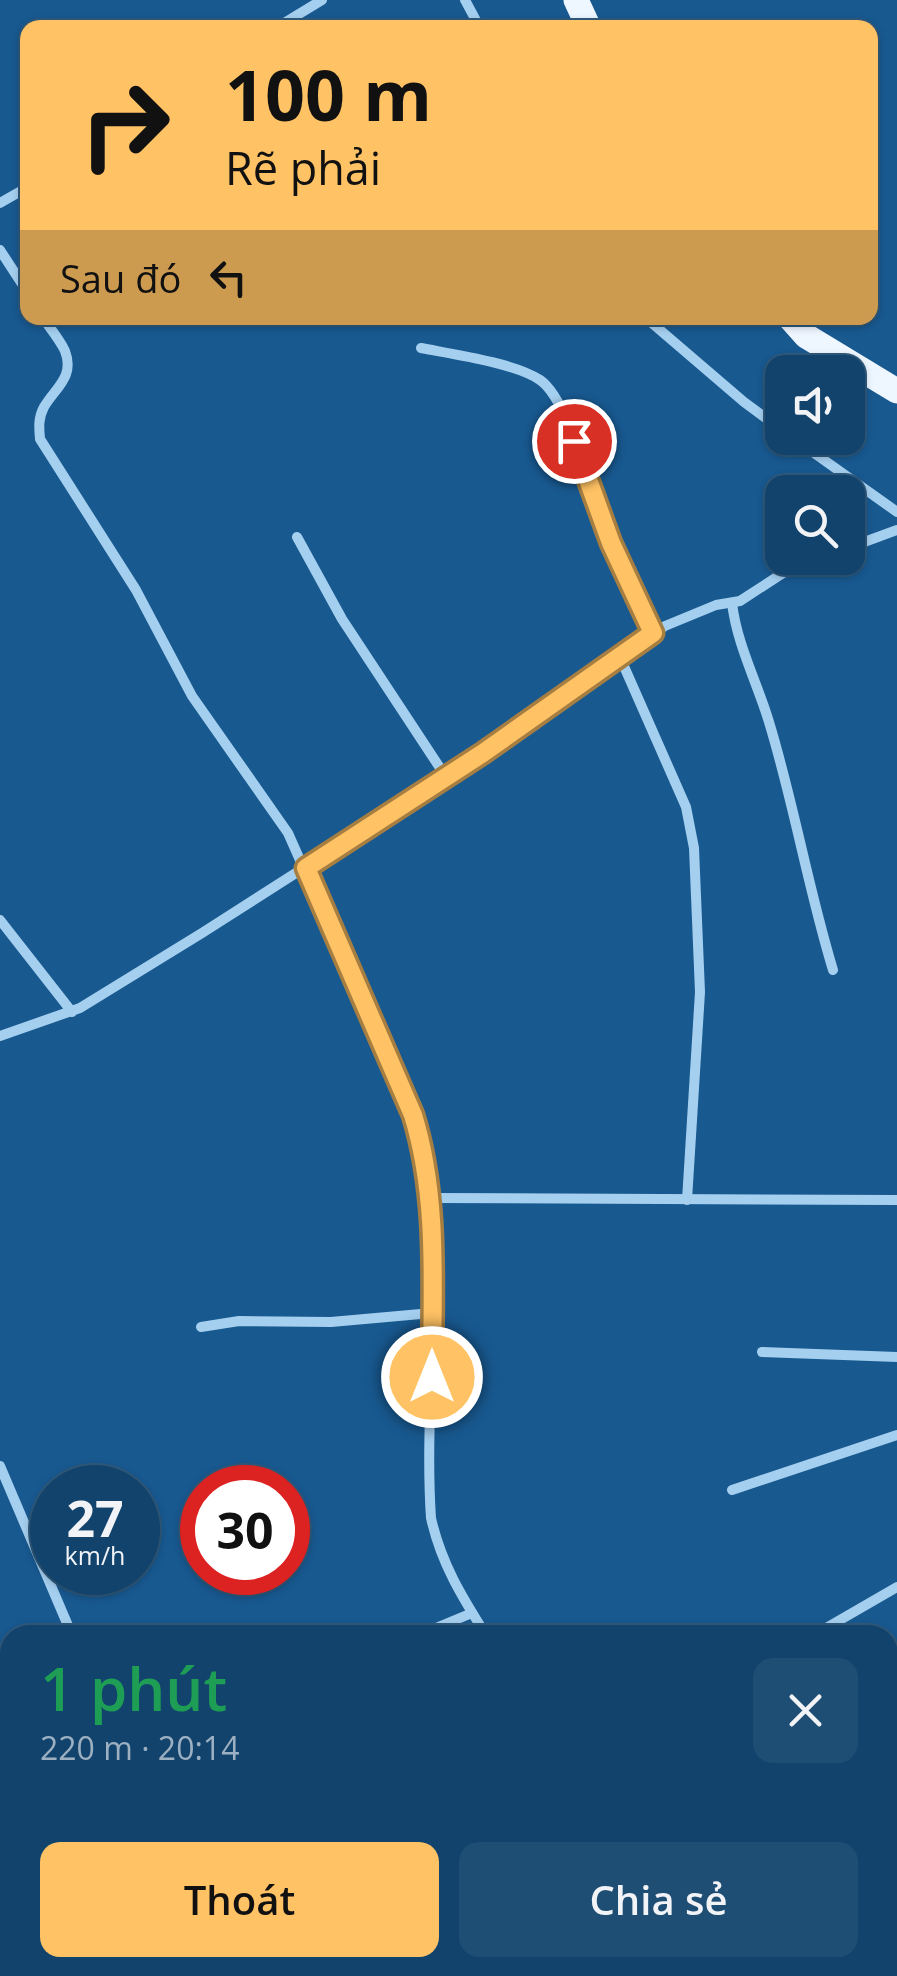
<!DOCTYPE html>
<html lang="vi">
<meta charset="utf-8">
<style>
:root{--surface:#12436c;--page:#1f4e74;--text:#f1f3f6;--muted:#9cb0c2;--line:#315c7f;--accent:#ffc264}
body{margin:0;font-family:"Open Sans",sans-serif;background:var(--page);color:var(--text);height:100vh;display:flex;flex-direction:column;font-size:38px;white-space:nowrap}
*{box-sizing:border-box;margin:0}
p{font-size:32px;color:var(--muted)}
.icon{flex:none;width:55px;height:55px;fill:none;stroke:currentColor;stroke-width:2;stroke-linecap:round;stroke-linejoin:round}
.map{position:relative;flex:1;overflow:hidden}
.details{position:absolute;left:0px;top:1625px;width:898px;height:352px;display:flex;flex-direction:column;background:var(--surface);border-radius:30px 30px 0 0;box-shadow:0 2px 8px #0004,0 0 0 2px var(--line)}
.details>*{flex:none}
.top-card{position:absolute;left:20px;top:20px;width:858px;height:305px;border-radius:20px;box-shadow:0 2px 8px #0004,0 0 0 2px var(--line);background:#ffc264;color:#111;overflow:hidden}
.tools{position:absolute;left:765px;top:355px;display:grid;gap:20px}
.tools a{display:grid;place-items:center;width:100px;height:100px;border-radius:20px;background:var(--surface);box-shadow:0 2px 8px #0004,0 0 0 2px var(--line);font-size:50px}
.speed{position:absolute;left:30px;top:1465px;display:flex;gap:20px;font-size:50px;font-weight:700;text-align:center}
.speed>*{display:grid;place-content:center;width:130px;height:130px;border-radius:50%;background:var(--surface);box-shadow:0 2px 8px #0004,0 0 0 2px var(--line);line-height:1}
.speed small{font-size:25px;font-weight:400}
.speed .limit{border:15px solid #d22;background:#fff;color:#111}
.pin{position:absolute;display:grid;place-items:center;width:85px;height:85px;color:#fff;margin:-42px;border:5px solid #fff;border-radius:50%;box-shadow:0 2px 10px #0007}
.me{position:absolute;width:110px;margin:-55px;rotate:0deg;stroke-linejoin:round;filter:drop-shadow(0 0 8px #0008)}
.turn{display:flex;align-items:center;gap:35px;height:210px;padding:0 40px;font-size:45px}
.turn .icon{width:130px;height:130px;stroke-width:2.5}
.turn b{display:block;font-size:70px;line-height:85px}
.then{display:flex;align-items:center;height:95px;padding:0 40px;background:#0003;gap:20px;font-size:38px}
.round{display:grid;place-items:center;flex:none;width:105px;height:105px;border-radius:20px;background:var(--page)}
.summary{display:flex;align-items:center;justify-content:space-between;height:170px;padding:0 40px}
h1{font-size:60px;font-weight:600;line-height:75px;color:#1e9e55}
.action{display:flex;gap:20px;margin-top:auto;padding:20px 40px}
.action a{flex:1;height:115px;border-radius:20px;background:var(--accent);color:#111;font-size:40px;font-weight:600;line-height:115px;text-align:center}
.action a+a{background:var(--page);color:var(--text)}
.map>svg:first-child{display:block}
</style>
<div class="map">
<svg width="897" height="1976" viewBox="0 0 897 1976">
<rect width="100%" height="100%" fill="#185990"/>
<g fill="none" stroke-linecap="round" stroke-linejoin="round">
<g stroke="#a5cfef" stroke-width="10">
<path d="M465 0 480 28"/>
<path d="M276 28 322 0"/>
<path d="M0 203 28 187"/>
<path d="M0 250 28 293"/>
<path d="M43 318C50 328 60 340 65 351 75 377 55 388 44 407 38 418 39 428 40 439L136 590 192 696 288 833 413 1115C452 1245 422 1385 431 1518 441 1563 462 1597 486 1635"/>
<path d="M646 318 744 402 782 430"/>
<path d="M421 348C452 354 515 363 540 380 568 399 589 487 602 520 616 559 635 596 653 633"/>
<path d="M793 438 897 512"/>
<path d="M297 537 342 619 446 777"/>
<path d="M848 548 897 530"/>
<path d="M732 603C737 645 757 682 769 722 794 804 808 888 833 970"/>
<path d="M619 655 686 807 694 848 700 992 687 1200"/>
<path d="M0 920 72 1012"/>
<path d="M0 1036 80 1008 202 933 446 777 665 626 716 605 740 601 783 573 823 558"/>
<path d="M430 1198 897 1200"/>
<path d="M201 1327 239 1321 331 1322 432 1313"/>
<path d="M762 1352 897 1357"/>
<path d="M0 1466 72 1635"/>
<path d="M732 1490 897 1435"/>
<path d="M419 1635 472 1613"/>
<path d="M814 1635 897 1587"/>
<path d="M0 1831 10 1852"/>
<path d="M65 1968 70 1976"/>
<path d="M247 1968 251 1976"/>
<path d="M561 1968V1976"/>
</g>
<g stroke="#a5cfef" stroke-width="18">
<path d="M888 1813 897 1808"/>
<path d="M599 1976 614 1968"/>
</g>
<g stroke="#eef6ff" stroke-width="25">
<path d="M576 0 589 28"/>
<path d="M790 318 806 336 897 391"/>
</g>
</g>
<g fill="none" stroke-linecap="round" stroke-linejoin="round">
<defs>
<path id="route" d="M432 1377C432 1290 439 1199 413 1115L306 868 483 753 653 633 611 543 574 441"/>
</defs>
<use href="#route" stroke="#a67e41" stroke-width="25"/>
<use href="#route" stroke="#ffc264" stroke-width="18"/>
</g>
</svg>
<div class="tools">
<a><svg class="icon" aria-label="sound" viewBox="0 0 24 24"><path d="M4 9h4l5-4v14l-5-4H4zM17 9q2 3 0 6"/></svg></a>
<a><svg class="icon" aria-label="search" viewBox="0 0 24 24"><circle cx="10" cy="10" r="6"/><path d="M15 15l6 6"/></svg></a>
</div>
<div class="speed"><div>27<small>km/h</small></div><div class="limit">30</div></div>
<div class="pin" style="left:574px;top:441px;background:#d93025"><svg class="icon" aria-label="arrive" viewBox="0 0 24 24"><path d="M6 21V4h12l-3 4 3 4H6"/></svg></div>
<svg class="me" style="left:432px;top:1377px" viewBox="-20 -20 40 40"><circle r="17" fill="#ffc264" stroke="#fff" stroke-width="3"/><path d="M0-11L8 9 0 5-8 9z" fill="#fff"/></svg>
<div class="top-card">
<div class="turn"><svg class="icon" aria-label="right" viewBox="0 0 24 24"><path d="M7 20v-9h11M14 6l5 5-5 5"/></svg><div><b>100 m</b>Rẽ phải</div></div>
<div class="then">Sau đó<svg class="icon" aria-label="left" viewBox="0 0 24 24"><path d="M17 20v-9H6M10 6l-5 5 5 5"/></svg></div>
</div>
<section class="details">
<div class="summary"><div><h1>1 phút</h1><p>220 m · 20:14</p></div><a class="round"><svg class="icon" aria-label="close" viewBox="0 0 24 24"><path d="M6 6l12 12M18 6L6 18"/></svg></a></div>
<div class="action"><a>Thoát</a><a>Chia sẻ</a></div>
</section>
</div>
